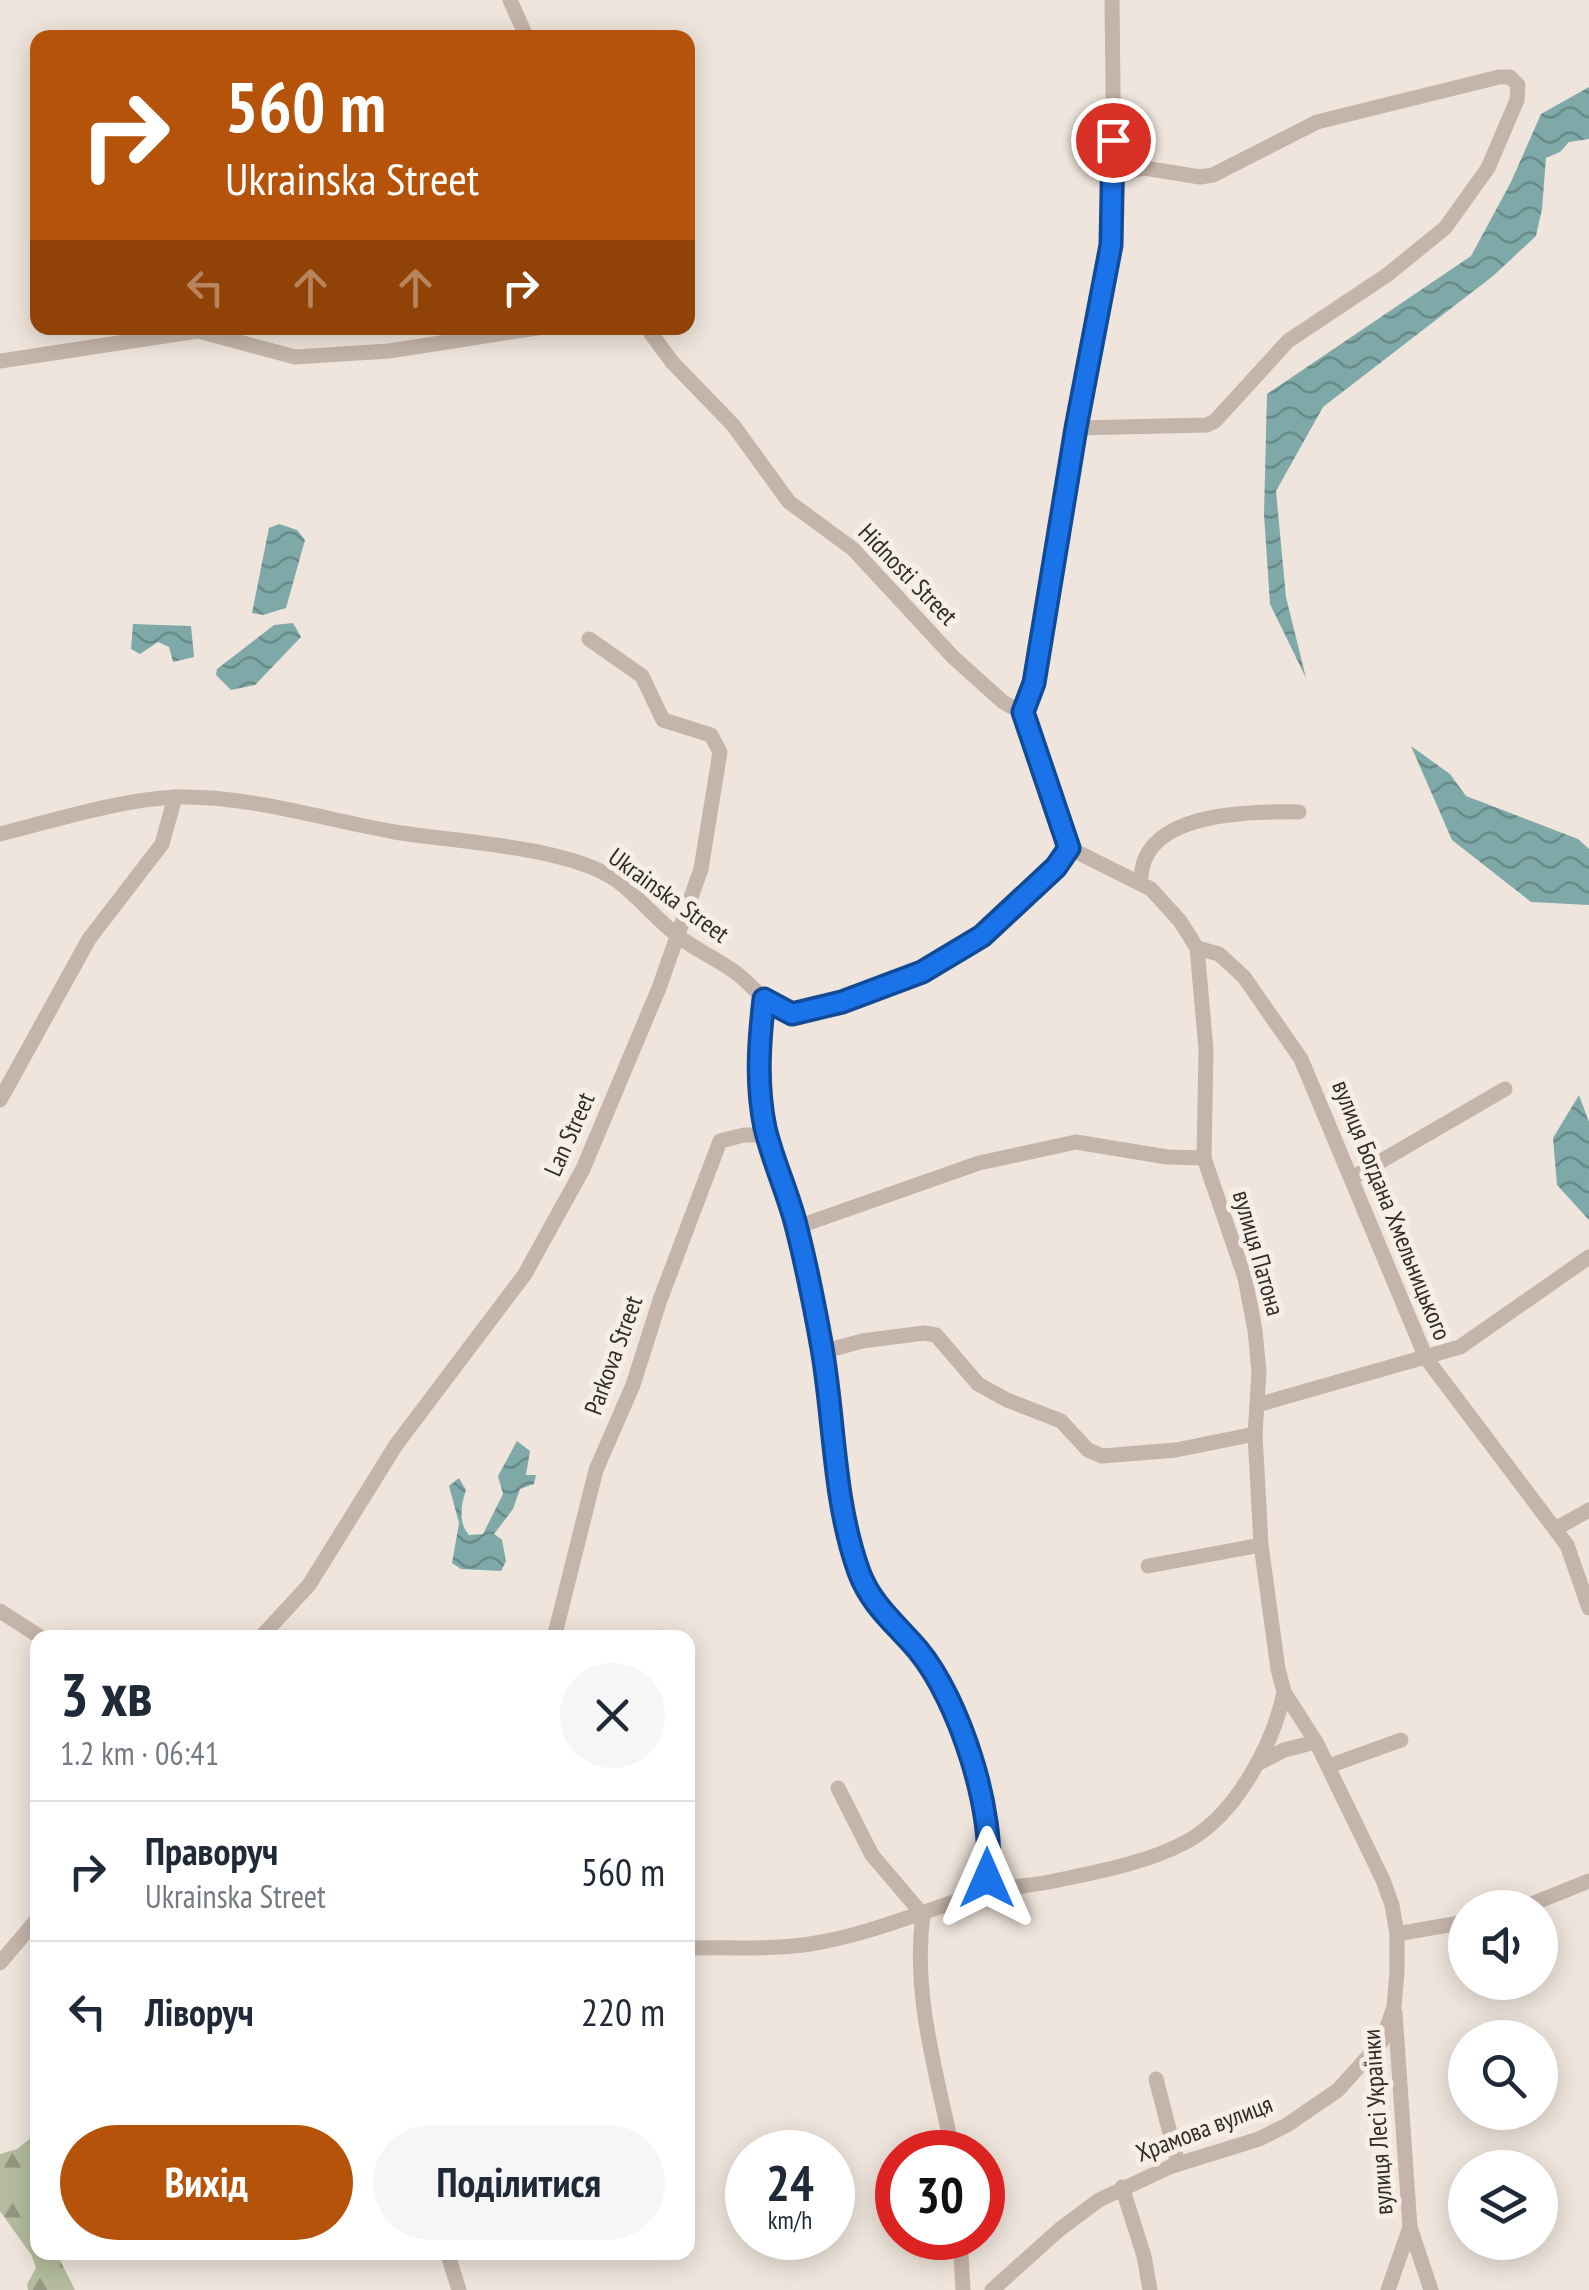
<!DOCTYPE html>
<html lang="uk">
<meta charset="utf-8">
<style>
:root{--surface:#fff;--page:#f6f6f7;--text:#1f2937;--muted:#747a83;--line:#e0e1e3;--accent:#b45309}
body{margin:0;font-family:"PT Sans Narrow",sans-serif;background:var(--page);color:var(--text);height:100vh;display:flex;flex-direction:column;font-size:38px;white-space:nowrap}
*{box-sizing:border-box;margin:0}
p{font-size:32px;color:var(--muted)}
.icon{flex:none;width:55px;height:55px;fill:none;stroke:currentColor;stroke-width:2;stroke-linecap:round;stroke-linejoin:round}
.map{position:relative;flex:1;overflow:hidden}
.side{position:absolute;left:30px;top:1630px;width:665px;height:630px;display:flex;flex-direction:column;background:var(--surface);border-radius:20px;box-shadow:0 5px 25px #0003}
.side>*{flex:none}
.banner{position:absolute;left:30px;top:30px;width:665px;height:305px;border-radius:20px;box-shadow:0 5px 25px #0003;background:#b45309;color:#fff;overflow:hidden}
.controls{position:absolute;left:1448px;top:1890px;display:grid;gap:20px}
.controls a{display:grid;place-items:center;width:110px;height:110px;border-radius:50%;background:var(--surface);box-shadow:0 5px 25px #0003;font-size:50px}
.speed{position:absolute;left:725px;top:2130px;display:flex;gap:20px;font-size:50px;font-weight:700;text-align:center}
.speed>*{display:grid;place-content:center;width:130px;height:130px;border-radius:50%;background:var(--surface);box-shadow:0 5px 25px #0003;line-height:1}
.speed small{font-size:25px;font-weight:400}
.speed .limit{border:15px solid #d22;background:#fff;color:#111}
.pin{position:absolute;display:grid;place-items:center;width:85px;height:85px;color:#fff;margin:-42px;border:5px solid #fff;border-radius:50%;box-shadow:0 2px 10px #0007}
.me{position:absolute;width:110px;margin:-55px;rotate:0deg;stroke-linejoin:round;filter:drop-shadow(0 0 8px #0008)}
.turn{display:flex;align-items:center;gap:35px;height:210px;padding:0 30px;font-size:45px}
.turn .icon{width:130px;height:130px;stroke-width:2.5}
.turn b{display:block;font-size:70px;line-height:85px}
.lanes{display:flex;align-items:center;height:95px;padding:0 30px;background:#0003;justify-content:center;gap:50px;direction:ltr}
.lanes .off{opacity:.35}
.round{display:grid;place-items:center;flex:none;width:105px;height:105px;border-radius:52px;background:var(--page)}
.headline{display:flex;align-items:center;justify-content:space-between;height:170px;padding:0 30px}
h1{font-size:60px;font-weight:700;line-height:75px}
.button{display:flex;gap:20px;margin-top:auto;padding:20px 30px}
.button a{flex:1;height:115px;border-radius:60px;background:var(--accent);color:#fff;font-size:40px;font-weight:700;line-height:115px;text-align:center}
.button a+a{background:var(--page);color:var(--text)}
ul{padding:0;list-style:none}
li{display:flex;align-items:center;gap:30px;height:140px;padding:0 30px;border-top:2px solid var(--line)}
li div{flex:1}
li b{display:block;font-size:38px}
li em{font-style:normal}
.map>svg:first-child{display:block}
</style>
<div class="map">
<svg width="1589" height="2290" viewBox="0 0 1589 2290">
<defs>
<pattern id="forest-firs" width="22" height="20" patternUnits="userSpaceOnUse" patternTransform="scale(2.5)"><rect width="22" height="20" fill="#b4bc9d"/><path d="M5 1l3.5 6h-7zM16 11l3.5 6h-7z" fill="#939980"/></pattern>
<pattern id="water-waves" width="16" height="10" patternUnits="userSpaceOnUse" patternTransform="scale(2.5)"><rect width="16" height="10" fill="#7ea9a8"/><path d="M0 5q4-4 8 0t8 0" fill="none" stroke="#688a89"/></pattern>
</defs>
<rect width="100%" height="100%" fill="#efe5dc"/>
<path fill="url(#forest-firs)" d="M37 2133 38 2252 63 2253 59 2258 75 2290H28L27 2284 36 2268 32 2256 0 2211V2154L17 2149Z"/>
<g fill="url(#water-waves)">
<path d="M1589 87V139L1569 142 1560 152 1546 158 1542 209 1536 236 1493 276 1323 407 1276 491 1286 597 1306 678 1270 604 1264 514 1267 394 1471 256 1511 182 1541 114Z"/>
<path d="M279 524 297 530 305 540 286 608 263 615 252 613 269 528Z"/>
<path d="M293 623 301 637 255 685 231 690 216 675 217 669 274 625Z"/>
<path d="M133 624 191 626 194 657 173 662 169 647 158 642 140 654 131 649Z"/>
<path d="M1411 746 1450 774 1466 796 1578 839 1589 849V905L1531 902 1452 840Z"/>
<path d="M1579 1095 1589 1122V1220L1557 1185 1553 1138Z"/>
<path d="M517 1441 530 1451 526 1475H536L534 1484 520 1489 513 1509 494 1534 502 1540 506 1561 501 1571 461 1569 452 1563 459 1523 449 1486 459 1478 466 1490C461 1504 458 1523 469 1535L483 1534 503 1494 498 1476Z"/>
</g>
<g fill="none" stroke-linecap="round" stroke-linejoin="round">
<g stroke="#c5b4a9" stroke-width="15">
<path d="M510 0 527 38"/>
<path d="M647 328 672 362 733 425 789 502 853 549 953 657 1003 702 1023 713"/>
<path d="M0 361 198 331 295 357 389 351 537 328"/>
<path d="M1076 428 1207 425 1215 421 1288 341 1387 275 1445 228 1488 168 1517 100 1518 85 1510 77H1499L1317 122 1213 175 1200 177 1144 168 1114 175"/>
<path d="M0 834C56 820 121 799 178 797 246 795 327 820 395 832 455 842 567 846 616 880 638 896 656 919 678 936 696 950 717 959 735 972 754 986 766 1007 790 1012 800 1014 816 1008 826 1006 918 985 1015 926 1069 848"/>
<path d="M1140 883C1141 876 1142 866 1145 859 1165 811 1256 811 1299 812"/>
<path d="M1197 948 1219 954 1244 977 1301 1059 1426 1358 1567 1545 1589 1608"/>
<path d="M764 999C759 1042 756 1085 765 1128 773 1162 789 1195 797 1229 807 1268 814 1309 822 1348 835 1423 833 1500 859 1573 871 1605 897 1625 919 1650 961 1701 1003 1829 982 1893"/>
<path d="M0 1100 89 939 162 844 175 797"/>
<path d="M1352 1178 1505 1089"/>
<path d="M797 1227 979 1163 1076 1142 1167 1157 1204 1158"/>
<path d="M822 1352 862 1341 924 1333 936 1335 978 1384 1007 1400 1061 1421 1088 1450 1102 1456 1176 1450 1255 1434"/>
<path d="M1257 1405 1460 1347 1589 1257"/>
<path d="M1555 1529 1589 1510"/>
<path d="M1148 1566 1261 1545"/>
<path d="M0 1611 42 1638"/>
<path d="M260 1638 309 1585 396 1445 525 1274 583 1169 659 988 701 869 720 752 711 735 663 720 642 676 589 639"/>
<path d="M554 1638 596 1470 633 1385 660 1300 720 1141 744 1135H768"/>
<path d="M1259 1763 1284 1750 1316 1742"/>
<path d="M1329 1766 1401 1740"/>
<path d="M838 1788 872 1855 923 1915"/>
<path d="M1522 1908 1589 1881"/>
<path d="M923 1915C912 1994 937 2075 953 2152"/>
<path d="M1397 1934 1465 1922"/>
<path d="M688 1948C727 1947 771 1950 810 1944 868 1935 923 1911 979 1894 1003 1887 1030 1886 1054 1881 1097 1872 1147 1863 1186 1842 1236 1815 1273 1745 1284 1692"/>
<path d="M0 1963 38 1918"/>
<path d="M1156 2079 1178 2164"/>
<path d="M1122 2187 1144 2256 1150 2290"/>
<path d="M1410 2227 1431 2290"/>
<path d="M960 2238 963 2290"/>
<path d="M447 2252 459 2290"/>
<path d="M992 2290 1060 2229 1099 2200 1172 2166 1259 2139 1287 2125 1338 2090 1382 2041 1394 2007 1397 1971V1934L1392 1905 1383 1880 1316 1742 1284 1692 1278 1669 1261 1545 1255 1434 1259 1372 1255 1330 1245 1278 1204 1158 1206 1050 1197 948 1180 921 1151 889 1069 848 1023 713 1033 683 1076 428 1111 245 1114 175 1112 0"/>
<path d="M1388 2290 1410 2227 1395 2013"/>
</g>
</g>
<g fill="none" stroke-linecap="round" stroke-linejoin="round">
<defs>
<path id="route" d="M987 1878C997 1816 959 1699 918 1650 897 1625 871 1605 859 1572 833 1500 835 1423 822 1348 815 1309 807 1268 797 1229 789 1195 773 1162 765 1128 756 1085 759 1042 764 999L792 1014 842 1002 922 972 982 936 1056 867 1069 848 1023 712 1034 683 1076 428 1111 245 1113 140"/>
</defs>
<use href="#route" stroke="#114b97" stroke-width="25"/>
<use href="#route" stroke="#1a73e8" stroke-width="18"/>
</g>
<g text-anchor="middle" stroke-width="10" stroke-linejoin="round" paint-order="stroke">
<g font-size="25" fill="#332b28" stroke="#f7efe7">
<text transform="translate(908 574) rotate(46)" y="9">Hidnosti Street</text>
<text transform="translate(669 895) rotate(36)" y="9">Ukrainska Street</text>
<text transform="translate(569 1134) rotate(-66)" y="9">Lan Street</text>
<text transform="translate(1392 1210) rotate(68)" y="9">вулиця Богдана Хмельницького</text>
<text transform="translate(1259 1253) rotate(74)" y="9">вулиця Патона</text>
<text transform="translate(613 1355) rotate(-70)" y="9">Parkova Street</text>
<text transform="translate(1377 2122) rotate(-94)" y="9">вулиця Лесі Українки</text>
<text transform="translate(1204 2128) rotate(-21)" y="9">Храмова вулиця</text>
</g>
</g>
</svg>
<div class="controls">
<a><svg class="icon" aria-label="sound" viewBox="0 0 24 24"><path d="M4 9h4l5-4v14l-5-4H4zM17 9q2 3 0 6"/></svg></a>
<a><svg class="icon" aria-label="search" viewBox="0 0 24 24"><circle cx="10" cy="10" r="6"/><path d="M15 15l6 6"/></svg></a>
<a><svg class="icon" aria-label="layers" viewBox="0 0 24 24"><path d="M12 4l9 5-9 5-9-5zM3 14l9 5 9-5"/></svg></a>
</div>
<div class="speed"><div>24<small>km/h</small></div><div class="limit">30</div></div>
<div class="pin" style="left:1113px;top:140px;background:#d93025"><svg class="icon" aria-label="arrive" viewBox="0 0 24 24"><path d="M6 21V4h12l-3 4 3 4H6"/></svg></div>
<svg class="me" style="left:987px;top:1878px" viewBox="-20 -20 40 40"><path d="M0-17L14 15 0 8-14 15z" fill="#1a73e8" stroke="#fff" stroke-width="4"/></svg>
<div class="banner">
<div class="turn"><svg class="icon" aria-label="right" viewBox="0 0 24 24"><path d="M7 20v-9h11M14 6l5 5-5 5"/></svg><div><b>560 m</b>Ukrainska Street</div></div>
<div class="lanes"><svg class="icon off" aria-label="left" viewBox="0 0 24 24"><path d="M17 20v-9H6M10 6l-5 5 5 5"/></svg><svg class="icon off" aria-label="ahead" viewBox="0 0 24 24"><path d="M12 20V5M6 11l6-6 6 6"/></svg><svg class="icon off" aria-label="ahead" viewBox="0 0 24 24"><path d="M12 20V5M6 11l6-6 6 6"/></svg><svg class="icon" aria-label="right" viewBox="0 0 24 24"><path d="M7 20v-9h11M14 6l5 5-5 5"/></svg></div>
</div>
<section class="side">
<div class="headline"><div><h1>3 хв</h1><p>1.2 km · 06:41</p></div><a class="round"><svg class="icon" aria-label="close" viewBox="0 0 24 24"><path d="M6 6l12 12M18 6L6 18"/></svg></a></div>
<ul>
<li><svg class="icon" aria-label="right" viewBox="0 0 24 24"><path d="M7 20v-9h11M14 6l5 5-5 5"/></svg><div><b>Праворуч</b><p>Ukrainska Street</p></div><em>560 m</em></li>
<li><svg class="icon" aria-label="left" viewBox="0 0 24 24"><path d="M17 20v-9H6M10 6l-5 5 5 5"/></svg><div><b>Ліворуч</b></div><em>220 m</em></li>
</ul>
<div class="button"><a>Вихід</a><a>Поділитися</a></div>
</section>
</div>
